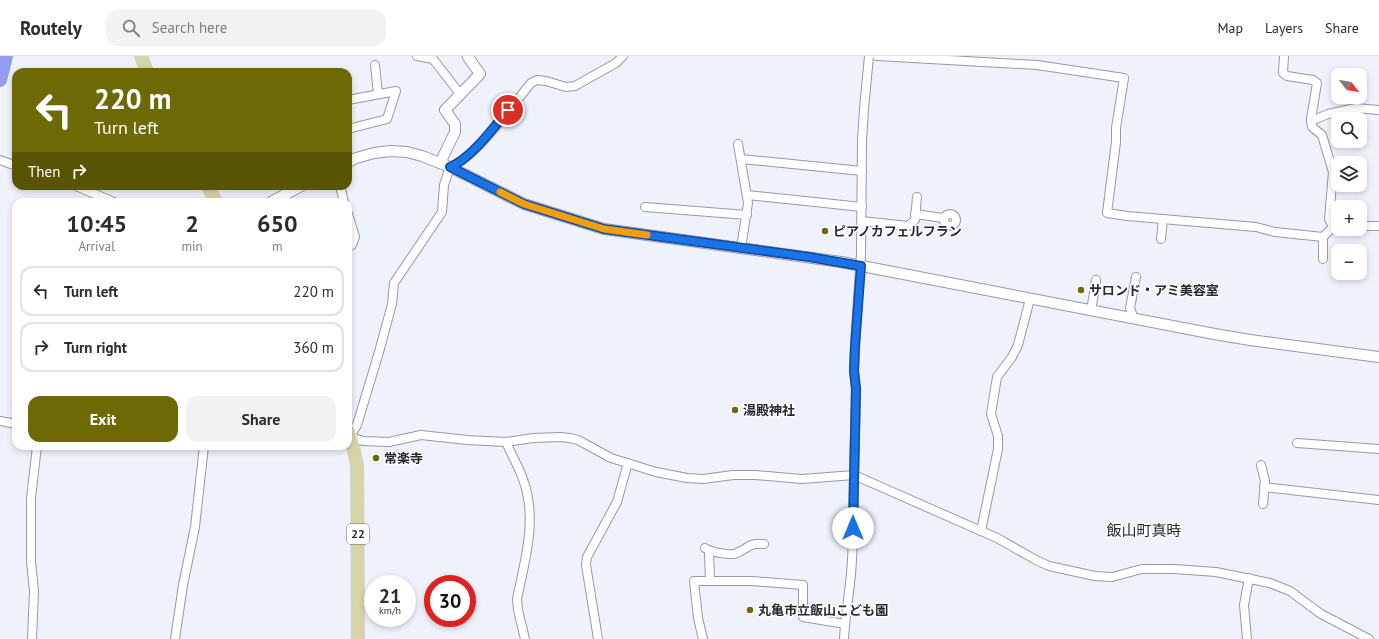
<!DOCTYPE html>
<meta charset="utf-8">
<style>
:root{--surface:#fff;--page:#f2f2f3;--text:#2b2b33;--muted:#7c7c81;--line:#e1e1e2;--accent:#6d6a06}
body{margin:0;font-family:"PT Sans","Noto Sans JP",sans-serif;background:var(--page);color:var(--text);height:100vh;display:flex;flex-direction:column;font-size:15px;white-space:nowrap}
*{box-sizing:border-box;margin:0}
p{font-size:13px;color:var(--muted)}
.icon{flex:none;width:22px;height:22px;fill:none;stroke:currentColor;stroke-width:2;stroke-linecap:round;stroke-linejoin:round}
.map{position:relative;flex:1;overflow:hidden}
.details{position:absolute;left:12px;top:142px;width:340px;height:252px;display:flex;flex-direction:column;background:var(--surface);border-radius:12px;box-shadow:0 2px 6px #0003}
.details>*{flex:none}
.hud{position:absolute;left:12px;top:12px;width:340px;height:122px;border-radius:12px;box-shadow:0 2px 6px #0003;background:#6d6a06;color:#fff;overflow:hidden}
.needle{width:26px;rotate:121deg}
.buttons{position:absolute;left:1331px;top:12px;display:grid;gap:8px}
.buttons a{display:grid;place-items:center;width:36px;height:36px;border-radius:8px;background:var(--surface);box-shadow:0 2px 6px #0003;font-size:20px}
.speed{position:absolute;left:364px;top:519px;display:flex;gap:8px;font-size:20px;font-weight:700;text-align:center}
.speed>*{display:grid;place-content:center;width:52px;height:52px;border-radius:50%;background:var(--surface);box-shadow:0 2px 6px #0003;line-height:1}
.speed small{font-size:10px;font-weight:400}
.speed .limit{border:6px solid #d22;background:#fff;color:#111}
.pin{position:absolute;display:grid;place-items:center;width:34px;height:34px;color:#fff;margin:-17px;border:2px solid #fff;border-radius:50%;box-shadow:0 1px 4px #0007}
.me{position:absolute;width:44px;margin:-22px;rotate:0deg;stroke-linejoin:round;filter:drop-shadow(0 0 3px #0008)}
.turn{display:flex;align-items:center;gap:14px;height:84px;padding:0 16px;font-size:18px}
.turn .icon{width:52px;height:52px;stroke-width:2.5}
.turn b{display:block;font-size:28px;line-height:34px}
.then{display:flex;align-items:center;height:38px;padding:0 16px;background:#0003;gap:8px;font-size:15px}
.eta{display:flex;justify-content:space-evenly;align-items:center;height:68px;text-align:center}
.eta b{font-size:24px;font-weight:800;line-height:28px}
.button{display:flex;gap:8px;margin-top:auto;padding:8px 16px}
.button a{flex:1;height:46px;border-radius:12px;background:var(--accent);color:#fff;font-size:16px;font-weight:800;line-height:46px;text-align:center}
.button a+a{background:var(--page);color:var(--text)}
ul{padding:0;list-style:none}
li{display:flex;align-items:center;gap:12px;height:50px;margin:0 8px 6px;padding:0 8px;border:2px solid var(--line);border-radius:12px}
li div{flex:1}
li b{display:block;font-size:15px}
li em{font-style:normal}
header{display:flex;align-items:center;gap:24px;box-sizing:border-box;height:56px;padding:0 20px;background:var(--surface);border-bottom:1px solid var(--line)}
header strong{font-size:19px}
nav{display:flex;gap:22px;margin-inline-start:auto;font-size:14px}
.search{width:280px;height:36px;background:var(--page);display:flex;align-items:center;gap:10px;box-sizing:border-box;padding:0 14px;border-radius:12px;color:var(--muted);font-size:15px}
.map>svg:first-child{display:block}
</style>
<header>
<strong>Routely</strong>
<div class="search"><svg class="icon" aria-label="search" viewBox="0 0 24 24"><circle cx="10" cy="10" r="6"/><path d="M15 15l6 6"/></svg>Search here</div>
<nav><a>Map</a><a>Layers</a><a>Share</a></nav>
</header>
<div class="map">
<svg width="1379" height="583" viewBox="0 0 1379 583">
<rect width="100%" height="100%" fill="#eff1fb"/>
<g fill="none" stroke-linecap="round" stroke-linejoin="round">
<path stroke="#939deb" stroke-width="14" d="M0 24 6 0"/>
<defs>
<g id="minor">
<path d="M417 0 433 3 460 38"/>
<path d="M877 0 1037 9 1124 22 1116 72V86L1107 157 1127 160 1256 171 1275 176 1323 181 1333 171H1338"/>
<path d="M1284 0 1283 17 1287 20 1313 24 1317 27 1311 63 1312 71 1322 79 1333 116 1329 163 1333 171"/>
<path d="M375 9 378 38"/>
<path d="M348 44 396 35 387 63 348 73"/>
<path d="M1311 65 1328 58 1356 52 1379 54"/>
<path d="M738 88 748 147 741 192"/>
<path d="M741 103 862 115"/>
<path d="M0 104 16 110"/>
<path d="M76 130 114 146"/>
<path d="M340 130 344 146"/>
<path d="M747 139 862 151"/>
<path d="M645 151 747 159"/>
<circle cx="950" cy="164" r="6"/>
<path d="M348 158 355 181 352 189 348 190"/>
<path d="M915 158 943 162"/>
<path d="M862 165 908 170 915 164 917 141"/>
<path d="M1360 170H1379"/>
<path d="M1161 183 1163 163"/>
<path d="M1323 203V181"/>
<path d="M1091 255 1096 224"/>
<path d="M1134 263 1130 252 1136 221"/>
<path d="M0 365 16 368"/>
<path d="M348 380 363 385 389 386 421 379 467 384 506 386 533 382 560 381 570 382 578 384 611 402 656 416 687 422 703 423 733 419H755L802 423 854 419 856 333 854 315 855 290 861 198 862 84 864 53 869 0"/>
<path d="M350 380 357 369 379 296 392 248 394 227 442 156 444 129 450 111C476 101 512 50 531 27L537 24 546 25 566 31 575 30 616 7 623 0"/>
<path d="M506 386C512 400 520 413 524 426 537 465 525 504 517 543L518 554 525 583"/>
<path d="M1297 387 1379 393"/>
<path d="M1261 409 1265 425 1263 448"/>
<path d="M1264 431 1379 444"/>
<path d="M981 475 998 393V380L991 358 997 321 1012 301 1018 289 1030 243"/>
<path d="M705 492C710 496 731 500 737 497 750 491 748 487 764 488"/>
<path d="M709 496 710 525"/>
<path d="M32 583 34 535 31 505V442L37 390"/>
<path d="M175 583 183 529 195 471 204 390"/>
<path d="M598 583 586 509 587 501 617 446 628 407"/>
<path d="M703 583 698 562 694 525H752L803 529V561L845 568"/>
<path d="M844 583C845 561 849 540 851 518 854 485 853 452 854 419L997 482 1036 504 1049 510 1095 520 1112 521 1142 513H1174L1216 516 1270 527 1290 535 1321 558 1369 583"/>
<path d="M1247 583 1244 549 1249 522"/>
</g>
<g id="tertiary">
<path d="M348 106 356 102 374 97 391 95 407 96 422 100 450 111 524 148 604 173 841 206 1209 277 1250 284 1379 301"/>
<path d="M440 107 455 76V68L445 54 480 18 468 1 469 0"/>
<path d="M271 146 301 130"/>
</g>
<g id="primary">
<path d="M141 0 147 16"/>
<path d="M208 130 216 146"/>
<path d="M348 374 352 386 357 409 358 583"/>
</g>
</defs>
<use href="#minor" stroke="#9598ae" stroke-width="10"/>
<use href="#tertiary" stroke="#9598ae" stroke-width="12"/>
<use href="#primary" stroke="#cfd0d2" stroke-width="14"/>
<use href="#minor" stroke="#fff" stroke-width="8"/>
<use href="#tertiary" stroke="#fff" stroke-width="10"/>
<use href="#primary" stroke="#d6d5a8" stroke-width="12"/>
</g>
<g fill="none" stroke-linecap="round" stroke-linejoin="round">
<defs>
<path id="route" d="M508 54C493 72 471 103 450 111L524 148 604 173 809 201 861 210 855 290 854 315 856 333 853 472"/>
</defs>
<use href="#route" stroke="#114b97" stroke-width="10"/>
<use href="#route" stroke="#1a73e8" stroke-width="7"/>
<path stroke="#f59e0b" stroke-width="7" d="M500 136 524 148 604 173 647 179"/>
</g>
<g fill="#6d6a06" stroke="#fff" stroke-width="1.5">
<circle cx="825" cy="175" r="4"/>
<circle cx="1081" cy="234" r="4"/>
<circle cx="735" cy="354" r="4"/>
<circle cx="376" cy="402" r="4"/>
<circle cx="750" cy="554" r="4"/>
</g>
<g text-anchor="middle" stroke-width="3" stroke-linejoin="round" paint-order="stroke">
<rect fill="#fff" stroke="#686970" stroke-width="1" x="347" y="468" width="22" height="20" rx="3"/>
<g font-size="12" font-weight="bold" fill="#272932">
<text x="358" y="482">22</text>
</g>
<g font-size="13" font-weight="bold" fill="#272932" stroke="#fff" text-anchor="start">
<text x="833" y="180">ピアノカフェルフラン</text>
<text x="1089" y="239">サロンド・アミ美容室</text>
<text x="743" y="359">湯殿神社</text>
<text x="384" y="407">常楽寺</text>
<text x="758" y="559">丸亀市立飯山こども園</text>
</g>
<g font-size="15" fill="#272932" stroke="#fff">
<text x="1144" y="480">飯山町真時</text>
</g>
</g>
</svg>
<div class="buttons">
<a><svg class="needle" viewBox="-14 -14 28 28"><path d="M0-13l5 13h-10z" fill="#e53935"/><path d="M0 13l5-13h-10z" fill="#7c7c81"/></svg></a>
<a><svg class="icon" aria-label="search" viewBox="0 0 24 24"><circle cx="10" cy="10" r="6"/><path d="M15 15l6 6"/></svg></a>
<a><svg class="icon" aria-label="layers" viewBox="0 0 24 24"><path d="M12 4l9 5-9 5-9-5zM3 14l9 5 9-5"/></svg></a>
<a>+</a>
<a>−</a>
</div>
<div class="speed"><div>21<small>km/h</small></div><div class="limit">30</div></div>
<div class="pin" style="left:508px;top:54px;background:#d93025"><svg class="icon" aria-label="arrive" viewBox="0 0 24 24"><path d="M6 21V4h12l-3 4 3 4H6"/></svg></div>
<svg class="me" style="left:853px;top:472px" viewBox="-20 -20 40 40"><circle r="19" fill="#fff"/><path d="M0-13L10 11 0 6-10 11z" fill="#1a73e8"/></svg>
<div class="hud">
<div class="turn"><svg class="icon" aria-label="left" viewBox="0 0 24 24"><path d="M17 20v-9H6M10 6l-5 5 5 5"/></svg><div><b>220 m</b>Turn left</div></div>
<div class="then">Then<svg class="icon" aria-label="right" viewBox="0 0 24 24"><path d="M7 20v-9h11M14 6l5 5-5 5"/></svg></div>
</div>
<section class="details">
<div class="eta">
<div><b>10:45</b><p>Arrival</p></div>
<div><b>2</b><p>min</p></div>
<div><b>650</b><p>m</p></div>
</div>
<ul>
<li><svg class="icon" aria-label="left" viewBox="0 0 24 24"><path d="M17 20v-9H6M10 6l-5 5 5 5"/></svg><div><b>Turn left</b></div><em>220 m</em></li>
<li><svg class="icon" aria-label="right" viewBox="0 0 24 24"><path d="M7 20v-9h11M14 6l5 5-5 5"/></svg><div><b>Turn right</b></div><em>360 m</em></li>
</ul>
<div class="button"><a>Exit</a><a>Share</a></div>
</section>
</div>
